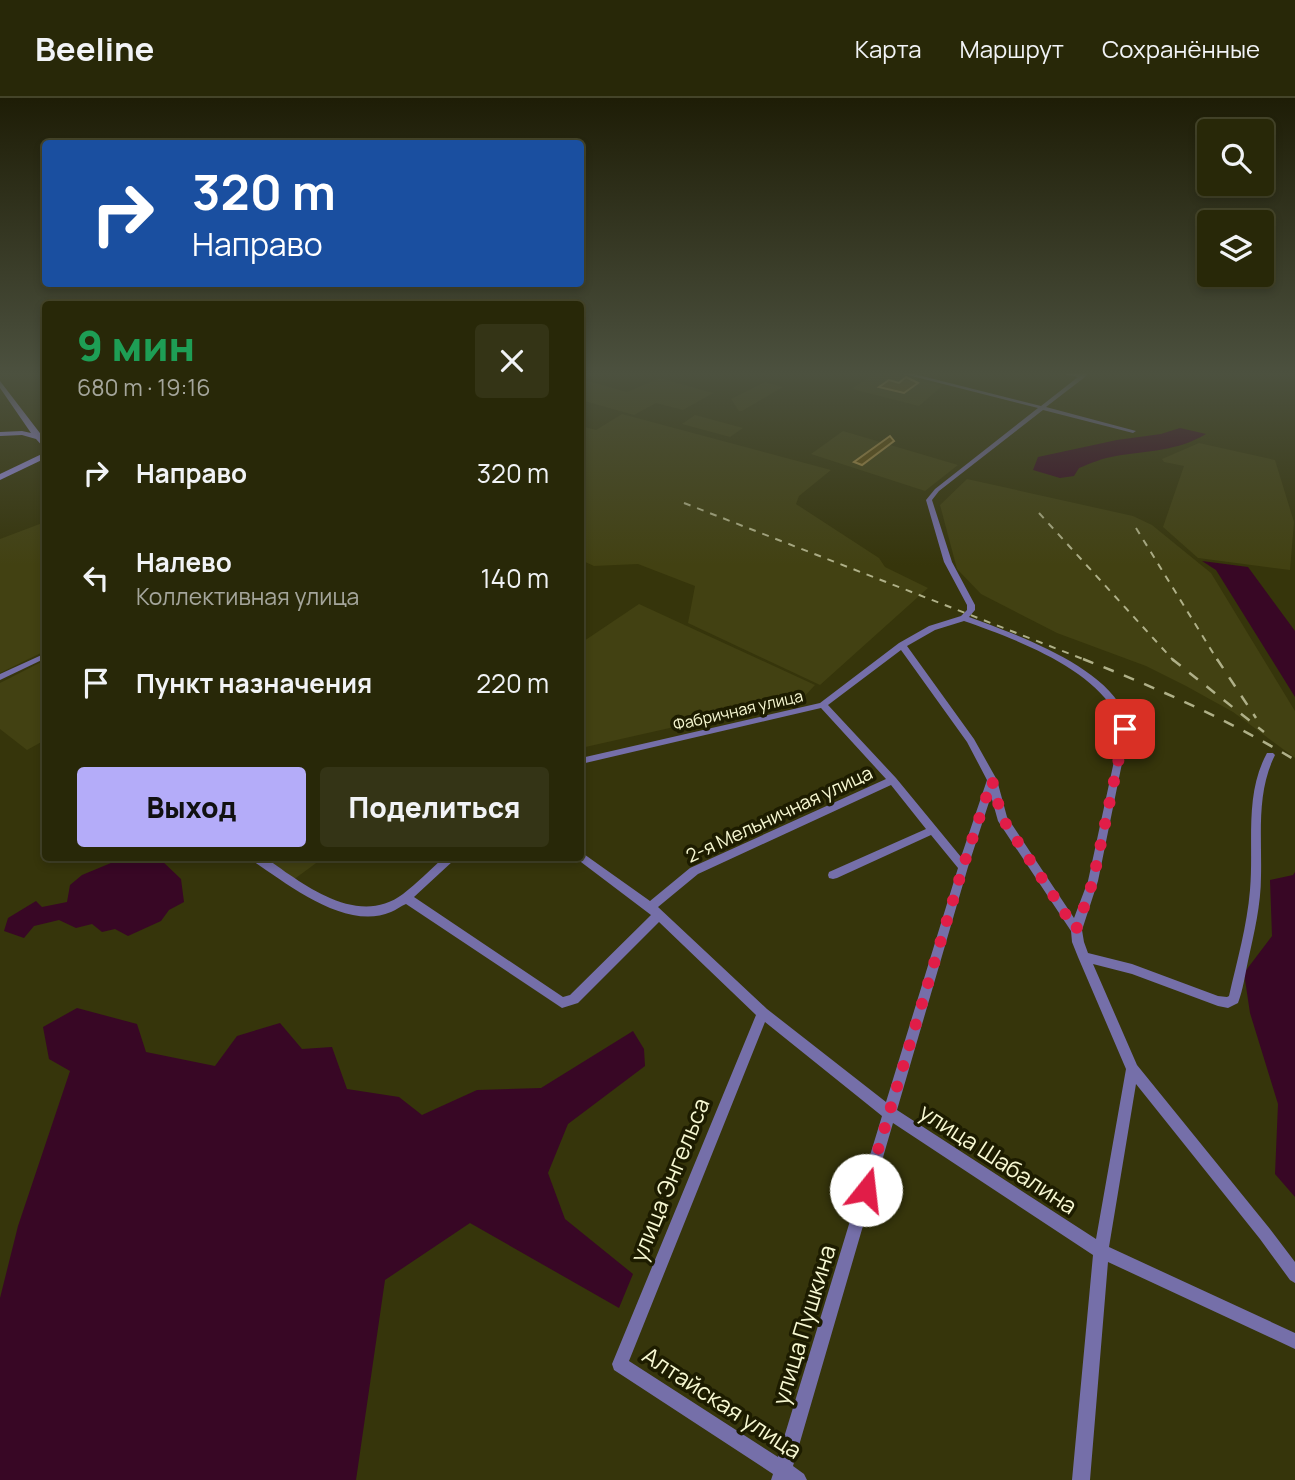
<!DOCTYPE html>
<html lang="ru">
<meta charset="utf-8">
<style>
:root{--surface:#282808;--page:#343416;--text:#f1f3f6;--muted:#a5a69c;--line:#444429;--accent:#b4acf9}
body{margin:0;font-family:Manrope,sans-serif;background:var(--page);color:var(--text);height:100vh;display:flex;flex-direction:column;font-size:26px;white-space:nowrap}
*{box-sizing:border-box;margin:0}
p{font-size:23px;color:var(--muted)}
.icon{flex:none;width:38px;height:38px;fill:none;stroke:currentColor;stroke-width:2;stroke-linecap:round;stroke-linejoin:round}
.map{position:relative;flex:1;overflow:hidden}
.panel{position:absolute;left:42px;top:203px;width:542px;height:560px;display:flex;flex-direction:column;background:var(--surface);border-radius:7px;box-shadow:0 4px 10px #0003,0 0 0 2px var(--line)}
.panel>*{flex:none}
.hud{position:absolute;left:42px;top:42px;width:542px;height:147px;border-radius:7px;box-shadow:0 4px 10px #0003,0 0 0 2px var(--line);background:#1a4fa0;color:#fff;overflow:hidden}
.buttons{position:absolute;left:1197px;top:21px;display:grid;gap:14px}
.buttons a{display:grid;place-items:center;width:77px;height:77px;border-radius:7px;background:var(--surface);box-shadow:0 4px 10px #0003,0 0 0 2px var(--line);font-size:35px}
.pin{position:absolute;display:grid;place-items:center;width:60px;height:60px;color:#fff;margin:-30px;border-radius:14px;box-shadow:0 4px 10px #0006}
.me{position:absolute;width:77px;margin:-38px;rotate:16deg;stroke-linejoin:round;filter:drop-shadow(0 0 5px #0008)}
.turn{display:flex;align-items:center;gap:24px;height:147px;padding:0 35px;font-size:32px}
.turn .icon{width:91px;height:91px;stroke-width:2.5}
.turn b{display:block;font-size:49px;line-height:60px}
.round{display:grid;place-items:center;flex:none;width:74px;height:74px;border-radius:7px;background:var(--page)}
.overview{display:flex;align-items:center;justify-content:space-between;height:119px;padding:0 35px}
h1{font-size:42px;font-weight:800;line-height:52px;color:#1e9e55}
.cta{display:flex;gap:14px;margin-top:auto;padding:14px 35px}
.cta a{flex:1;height:80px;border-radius:7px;background:var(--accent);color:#111;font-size:28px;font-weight:800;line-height:80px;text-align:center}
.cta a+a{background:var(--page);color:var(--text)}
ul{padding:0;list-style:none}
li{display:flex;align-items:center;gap:21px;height:105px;padding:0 35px}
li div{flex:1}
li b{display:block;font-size:26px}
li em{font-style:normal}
header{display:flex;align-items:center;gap:42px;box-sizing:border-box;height:98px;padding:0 35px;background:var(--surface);border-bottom:2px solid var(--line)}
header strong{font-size:33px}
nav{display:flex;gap:38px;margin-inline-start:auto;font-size:24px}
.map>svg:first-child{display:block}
</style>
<header>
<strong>Beeline</strong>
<nav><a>Карта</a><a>Маршрут</a><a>Сохранённые</a></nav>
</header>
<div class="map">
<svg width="1295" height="1382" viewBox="0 0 1295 1382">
<rect width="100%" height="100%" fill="#36350b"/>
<g fill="#424112">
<path d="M876 274H887L942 288 919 308 852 291Z"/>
<path d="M660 280 713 295 683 312 656 305 634 317 581 302V281L627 294Z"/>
<path d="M765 284 783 289 742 313H739L731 301Z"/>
<path d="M622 316 831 372 799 398 796 406 879 460 885 469 928 490 820 587 688 525 695 488 638 466 594 468 581 462V328L596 332Z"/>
<path d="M695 317 743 330 730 339 682 326Z"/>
<path d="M843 333 958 367 925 393 811 356Z"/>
<path d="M1199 345 1275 362 1294 424 1290 472 1198 460 1163 429 1184 368 1164 364 1162 361Z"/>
<path d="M967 381 1133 418 1152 427 1211 475 1295 613V660L1233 614 1186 588 1146 568 1057 535 981 496 957 471 940 407Z"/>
<path d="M45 424V553L0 575V441Z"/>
<path d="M639 506 815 587 803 600 581 650V545Z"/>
<path d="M45 562V642L27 652 0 631V585Z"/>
<path d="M260 760H323L293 782Z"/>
</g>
<g fill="#380725">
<path d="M1180 330 1206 336C1178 353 1147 353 1116 358 1103 360 1091 365 1079 370L1074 378 1060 380 1033 372 1038 359 1117 342 1161 336Z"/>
<path d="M1202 463 1248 469 1295 533V599L1216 472Z"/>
<path d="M123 760H159L181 781 184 804 169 812 161 823 128 838 115 831 102 834 92 826 76 830 59 822 34 828 24 840 4 833 8 820 36 803 42 809 67 804 70 787 82 777Z"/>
<path d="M1295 774V1099L1275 1076 1278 1006 1250 915 1244 875 1272 838 1270 782 1293 777Z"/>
<path d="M77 910 137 926 146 954 215 968 237 938 280 925 302 951 332 949 347 991 399 999 422 1017 477 992 541 990 633 933 644 951 645 968 568 1026 548 1075 565 1121 633 1176 619 1210 470 1125 385 1182 356 1382H0V1200L18 1128 70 973 49 961 43 929Z"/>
</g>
<g fill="#634d0a" stroke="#b09349" stroke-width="2">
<path d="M906 279 918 285 904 295 879 289 889 282 899 285Z"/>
<path d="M890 338 894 343 862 367 854 364Z"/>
</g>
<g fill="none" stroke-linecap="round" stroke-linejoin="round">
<g fill="#756fa9" fill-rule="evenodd">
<path d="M900 274H906L1041 308 1078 279 1059 275V274L1081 276 1084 274H1089L1085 279 1046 309 1136 333 1133 335 1043 312 939 393 932 402 952 464 975 507V512L969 519C1015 536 1097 565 1122 610 1125 617 1127 624 1129 631L1098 783 1082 832 1084 844 1088 855 1132 866 1218 898 1227 899 1229 898C1237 863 1247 828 1250 792 1254 746 1244 697 1267 655H1273L1275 657C1256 695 1262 738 1261 778 1261 807 1254 835 1248 863 1245 877 1243 892 1238 905L1228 910 1218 908 1132 876 1093 866 1137 967 1270 1131 1295 1164V1185L1290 1182 1260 1141 1136 986 1109 1149 1295 1235V1251L1108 1164 1090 1382H1072L1093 1157 893 1025 793 1368 804 1376 807 1382H771L773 1376 614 1272 612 1266 756 917 659 824 578 905 562 910 406 806C401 808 396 812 391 814 346 833 289 787 253 763L252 760C268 758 276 768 290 777 322 799 366 824 403 796 417 785 430 772 443 760H454L453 763 414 799 563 899 570 897 651 817 577 761V760H581V754L650 803 690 770 886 681 821 610 581 666V660L820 605 899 545 929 528 961 518 967 512V507L944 464 926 402 935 391 1038 310 900 275ZM964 523C1010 539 1086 567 1113 611 1116 616 1118 624 1121 631L1088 783 1074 820 1007 719 997 682 974 641 907 548 935 532ZM901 552 967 644 987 682 961 759 896 680 828 607ZM891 687 926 731 829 774 828 777 829 780 833 781 837 780 931 737 958 770 886 1004 767 911 658 809 698 776ZM991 698 998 723 1071 833 1072 844 1078 859 1126 971 1096 1141 897 1012 968 769ZM765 924 882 1018 778 1359 629 1263Z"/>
<path d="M1287 274H1295V276L1287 275Z"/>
<path d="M46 555V560L0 582V576Z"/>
</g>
<g fill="#9a8fed" fill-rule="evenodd">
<path d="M0 283 46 343V352L36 341 22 337 0 338V334L22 333 31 335 0 290Z"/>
<path d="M46 354V360L0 382V376Z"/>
</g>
<g stroke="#afb088" stroke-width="2" stroke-dasharray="7 7" stroke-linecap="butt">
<path d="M684 405 1088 563"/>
<path d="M1039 415 1174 563"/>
<path d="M1136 430 1218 563"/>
</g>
<g stroke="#afb088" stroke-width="2.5" stroke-dasharray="11 11" stroke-linecap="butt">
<path d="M1083 561C1157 590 1227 621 1295 662"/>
<path d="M1172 561 1264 634"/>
<path d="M1217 561 1256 620"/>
</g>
</g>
<linearGradient id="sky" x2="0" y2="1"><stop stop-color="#1e1d06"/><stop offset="0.59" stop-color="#4c513f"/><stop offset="1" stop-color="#4c513f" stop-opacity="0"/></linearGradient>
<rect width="1295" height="467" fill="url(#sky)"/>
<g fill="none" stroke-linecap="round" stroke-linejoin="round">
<path stroke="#e11d48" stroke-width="12" stroke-dasharray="0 21.6" d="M866 1092 963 769 992 682 1002 720 1076 832 1093 783 1125 631"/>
</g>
<g text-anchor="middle" stroke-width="7" stroke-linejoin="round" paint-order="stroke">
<g font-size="16" fill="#f7f8d2" stroke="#1d1c00">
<text transform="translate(738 612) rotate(-13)" y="6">Фабричная улица</text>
</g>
<g font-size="19" fill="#f7f8d2" stroke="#1d1c00">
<text transform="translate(779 716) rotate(-25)" y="7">2-я Мельничная улица</text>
</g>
<g font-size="23" fill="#f7f8d2" stroke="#1d1c00">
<text transform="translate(998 1061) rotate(33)" y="8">улица Шабалина</text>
<text transform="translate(670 1082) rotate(-68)" y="8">улица Энгельса</text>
<text transform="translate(804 1227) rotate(-73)" y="8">улица Пушкина</text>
<text transform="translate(722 1305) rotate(33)" y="8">Алтайская улица</text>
</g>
</g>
</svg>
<div class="buttons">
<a><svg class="icon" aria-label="search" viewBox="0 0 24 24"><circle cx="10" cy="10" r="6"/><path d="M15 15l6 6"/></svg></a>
<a><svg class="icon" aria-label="layers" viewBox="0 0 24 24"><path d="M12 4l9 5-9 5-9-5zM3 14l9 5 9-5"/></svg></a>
</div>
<div class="pin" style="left:1125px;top:631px;background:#d93025"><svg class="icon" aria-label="arrive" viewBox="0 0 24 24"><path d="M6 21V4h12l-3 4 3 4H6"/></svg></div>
<svg class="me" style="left:866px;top:1092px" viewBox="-20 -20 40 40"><circle r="19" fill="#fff"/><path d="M0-13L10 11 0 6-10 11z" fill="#e11d48"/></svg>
<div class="hud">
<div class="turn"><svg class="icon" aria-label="right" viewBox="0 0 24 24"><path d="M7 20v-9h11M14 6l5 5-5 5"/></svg><div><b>320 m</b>Направо</div></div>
</div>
<section class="panel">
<div class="overview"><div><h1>9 мин</h1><p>680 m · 19:16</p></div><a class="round"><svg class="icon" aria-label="close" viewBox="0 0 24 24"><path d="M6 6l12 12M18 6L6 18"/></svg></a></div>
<ul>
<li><svg class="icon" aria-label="right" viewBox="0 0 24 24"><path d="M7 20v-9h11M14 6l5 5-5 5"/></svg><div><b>Направо</b></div><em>320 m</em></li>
<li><svg class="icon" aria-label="left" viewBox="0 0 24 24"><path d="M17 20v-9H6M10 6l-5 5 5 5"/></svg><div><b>Налево</b><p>Коллективная улица</p></div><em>140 m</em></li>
<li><svg class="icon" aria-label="arrive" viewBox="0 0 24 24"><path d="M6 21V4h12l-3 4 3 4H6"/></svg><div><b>Пункт назначения</b></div><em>220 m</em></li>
</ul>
<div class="cta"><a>Выход</a><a>Поделиться</a></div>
</section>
</div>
